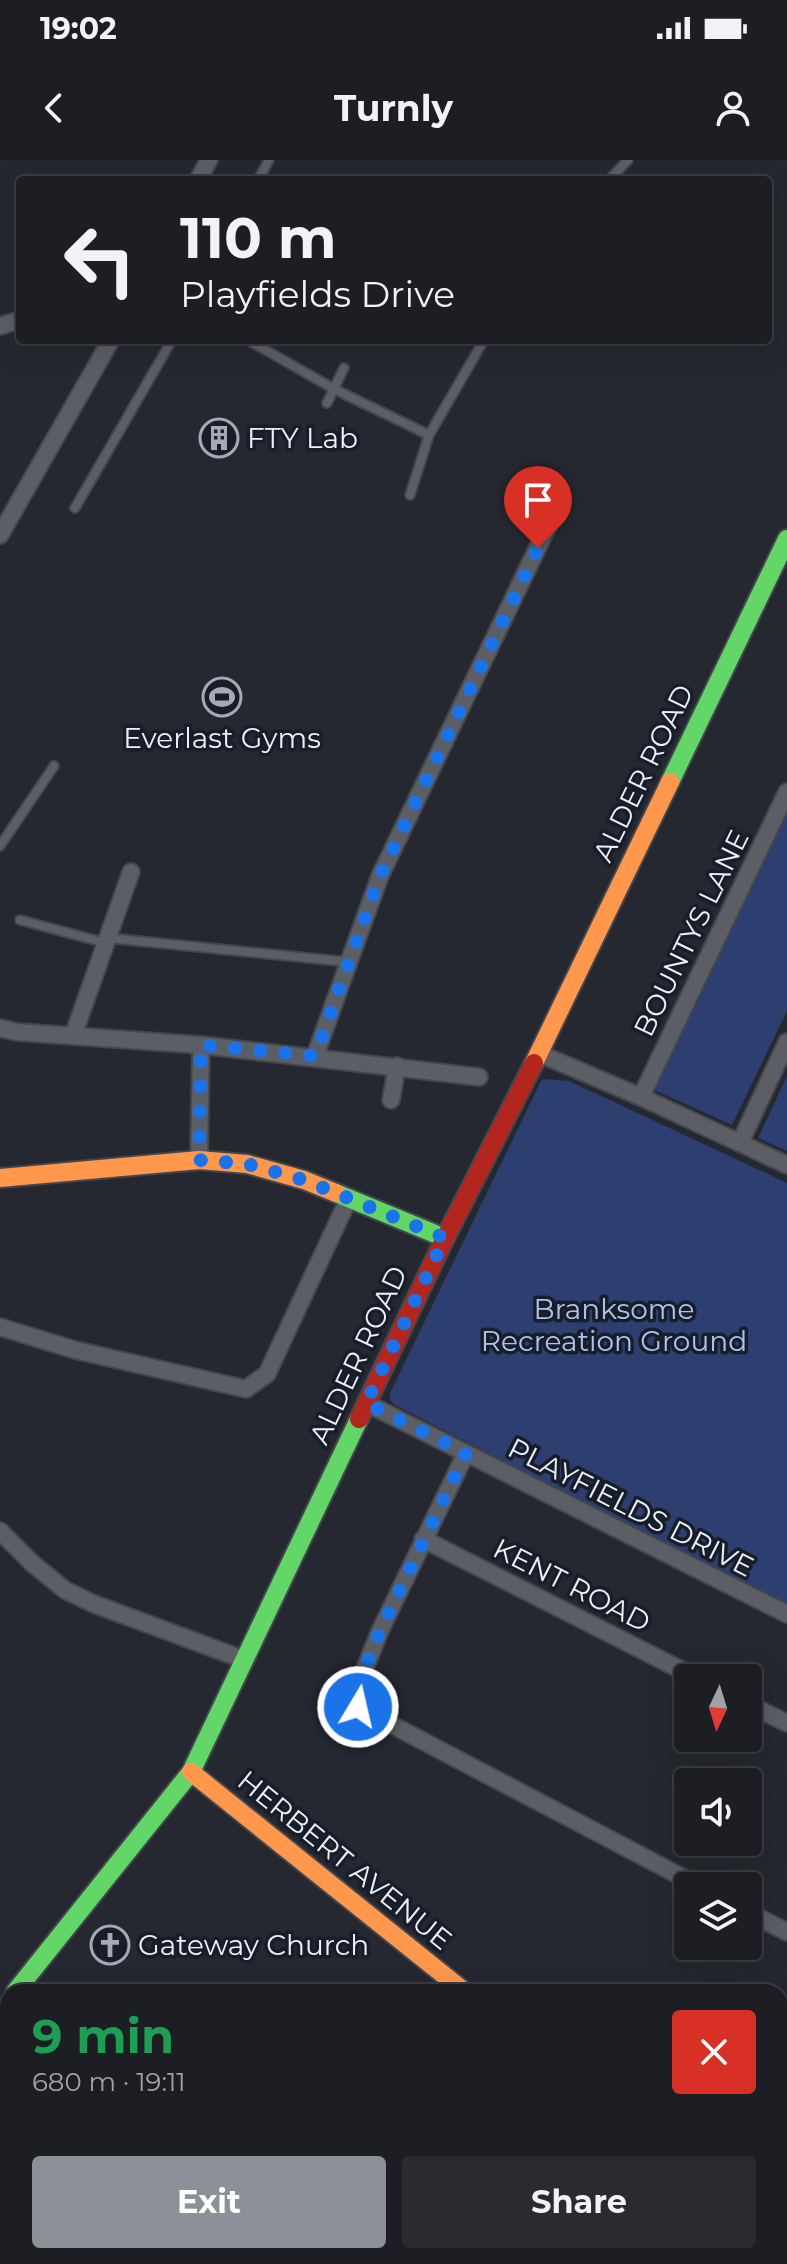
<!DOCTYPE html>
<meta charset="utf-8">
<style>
:root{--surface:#1c1e24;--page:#292b31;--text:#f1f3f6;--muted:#a0a2a6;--line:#3a3c41;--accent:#8c9099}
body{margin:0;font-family:Montserrat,sans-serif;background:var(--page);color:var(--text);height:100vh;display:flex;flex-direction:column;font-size:30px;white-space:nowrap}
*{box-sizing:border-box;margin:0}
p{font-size:26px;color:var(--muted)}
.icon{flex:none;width:44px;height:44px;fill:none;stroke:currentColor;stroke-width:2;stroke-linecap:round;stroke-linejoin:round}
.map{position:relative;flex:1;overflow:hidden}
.panel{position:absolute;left:0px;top:1824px;width:788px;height:280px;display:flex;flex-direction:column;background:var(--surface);border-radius:24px 24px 0 0;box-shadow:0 8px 32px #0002,0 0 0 2px var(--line)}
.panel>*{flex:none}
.hud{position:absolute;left:16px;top:16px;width:756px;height:168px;border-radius:8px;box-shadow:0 8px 32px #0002,0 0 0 2px var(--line);background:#1c1e24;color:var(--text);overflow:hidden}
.needle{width:52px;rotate:184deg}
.controls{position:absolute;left:674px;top:1504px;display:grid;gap:16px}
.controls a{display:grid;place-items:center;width:88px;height:88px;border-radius:8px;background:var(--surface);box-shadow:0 8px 32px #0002,0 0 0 2px var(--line);font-size:40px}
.pin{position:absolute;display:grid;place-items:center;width:68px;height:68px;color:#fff;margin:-82px -34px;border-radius:50% 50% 50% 0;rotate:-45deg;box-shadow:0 0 8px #0007}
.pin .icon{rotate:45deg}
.me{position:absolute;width:88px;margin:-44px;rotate:9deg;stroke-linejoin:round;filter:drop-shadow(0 0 6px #0008)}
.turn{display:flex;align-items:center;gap:28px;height:168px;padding:0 32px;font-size:36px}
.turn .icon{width:104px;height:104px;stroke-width:2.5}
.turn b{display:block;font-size:56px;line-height:68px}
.round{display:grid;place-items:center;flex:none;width:84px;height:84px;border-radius:8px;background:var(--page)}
.overview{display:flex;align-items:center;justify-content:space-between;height:136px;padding:0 32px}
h1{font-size:48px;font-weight:700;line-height:60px;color:#1e9e55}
.primary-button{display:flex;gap:16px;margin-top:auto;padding:16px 32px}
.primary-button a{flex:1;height:92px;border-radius:8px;background:var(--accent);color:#fff;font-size:32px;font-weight:700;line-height:92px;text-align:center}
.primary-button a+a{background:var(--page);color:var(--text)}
.status{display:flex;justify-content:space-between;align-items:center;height:56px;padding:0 40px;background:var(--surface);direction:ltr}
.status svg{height:22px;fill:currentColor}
header{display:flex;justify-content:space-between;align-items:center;height:104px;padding:0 32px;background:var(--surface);font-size:36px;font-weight:700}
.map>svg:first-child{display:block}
</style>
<div class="status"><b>19:02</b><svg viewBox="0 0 49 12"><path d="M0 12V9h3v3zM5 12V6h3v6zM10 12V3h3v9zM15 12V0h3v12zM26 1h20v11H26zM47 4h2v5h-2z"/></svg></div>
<header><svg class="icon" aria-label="back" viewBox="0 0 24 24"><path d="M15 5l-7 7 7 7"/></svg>Turnly<svg class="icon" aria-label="person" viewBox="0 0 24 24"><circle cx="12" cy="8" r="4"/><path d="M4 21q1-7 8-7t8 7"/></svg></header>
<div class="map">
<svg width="787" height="2104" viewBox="0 0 787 2104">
<rect width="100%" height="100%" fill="#252830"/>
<g fill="#2d3f71">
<path d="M787 644V851L732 965 650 928Z"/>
<path d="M787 916V991L758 978Z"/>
<path d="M542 919 569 921 787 1023V1447L395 1245 390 1240V1233Z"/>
</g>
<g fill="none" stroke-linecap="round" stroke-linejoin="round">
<defs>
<g id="lane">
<path d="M258 20 269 0"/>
<path d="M609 20 628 0"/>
<path d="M248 180 334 229 429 275"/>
<path d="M327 243 344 208"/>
<path d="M410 335 429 275 484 180"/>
<path d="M75 348 172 180"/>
<path d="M0 686 54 606"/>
<path d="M20 760 106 783"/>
<path d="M108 778 349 802"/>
<path d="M0 1993 8 1984"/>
</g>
<g id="street">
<path d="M198 20 209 0"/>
<path d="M0 166 20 160"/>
<path d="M0 375 111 180"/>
<path d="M0 868 17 872 201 885 479 917"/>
<path d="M73 876 131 712"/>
<path d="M538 893 641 937 787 1005"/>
<path d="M315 896 380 716 549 364"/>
<path d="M641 937 787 632"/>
<path d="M391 940 397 906"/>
<path d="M740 983 787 882"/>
<path d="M199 1000 201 885"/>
<path d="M0 1167 75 1190 246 1229 267 1214 349 1038"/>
<path d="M366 1243 787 1454"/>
<path d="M466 1293 380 1471 355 1533 358 1547 699 1726"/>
<path d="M0 1371 32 1403 65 1430 94 1444 245 1500"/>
<path d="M423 1379 697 1518"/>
<path d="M748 1544 787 1563"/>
<path d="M748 1752 787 1772"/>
<path d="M0 1904 8 1910"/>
<path d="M238 2096 247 2104"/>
<path d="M422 2104 428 2096"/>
<path d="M668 2104 673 2096"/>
</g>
<g id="fast">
<path d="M670 622 787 379"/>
<path d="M336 1033 445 1078"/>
<path d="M15 1832 191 1612 359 1259"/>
<path d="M780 2084 787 2089"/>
</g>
<g id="slow">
<path d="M534 903 670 622"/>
<path d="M0 1018 199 1000 247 1004 304 1020 336 1033"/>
<path d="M191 1612 465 1832"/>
</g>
<path id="jam" d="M359 1259 445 1078 534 903"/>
</defs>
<use href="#lane" stroke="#44464d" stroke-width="12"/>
<use href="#street" stroke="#44464d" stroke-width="20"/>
<use href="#fast" stroke="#44464d" stroke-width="22"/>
<use href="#slow" stroke="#44464d" stroke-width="22"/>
<use href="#jam" stroke="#44464d" stroke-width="22"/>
<use href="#lane" stroke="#5c5e65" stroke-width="8"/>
<use href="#street" stroke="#5c5e65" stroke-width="16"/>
<use href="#fast" stroke="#63d668" stroke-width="18"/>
<use href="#slow" stroke="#ff974d" stroke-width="18"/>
<use href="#jam" stroke="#b3261e" stroke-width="18"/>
</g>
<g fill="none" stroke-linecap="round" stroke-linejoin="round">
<path stroke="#1a73e8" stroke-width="14" stroke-dasharray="0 25.2" d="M358 1547 355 1533 380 1471 466 1293 366 1243 445 1078 304 1020 247 1004 199 1000 201 885 315 896 380 716 538 388"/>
</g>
<defs>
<symbol id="building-ring" viewBox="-11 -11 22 22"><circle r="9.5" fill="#181d2a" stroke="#a6aab3" stroke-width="1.5"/><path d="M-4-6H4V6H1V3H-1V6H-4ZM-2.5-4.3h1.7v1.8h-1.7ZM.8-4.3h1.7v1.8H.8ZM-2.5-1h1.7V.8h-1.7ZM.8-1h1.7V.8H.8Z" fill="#a6aab3"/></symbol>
<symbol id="stadium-ring" viewBox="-11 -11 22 22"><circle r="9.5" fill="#181d2a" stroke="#a6aab3" stroke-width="1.5"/><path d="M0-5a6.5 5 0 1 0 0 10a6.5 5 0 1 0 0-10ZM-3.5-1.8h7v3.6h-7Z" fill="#a6aab3"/></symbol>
<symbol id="church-ring" viewBox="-11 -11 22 22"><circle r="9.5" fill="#181d2a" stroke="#a6aab3" stroke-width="1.5"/><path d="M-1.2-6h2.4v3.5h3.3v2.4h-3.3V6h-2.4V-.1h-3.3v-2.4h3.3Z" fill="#a6aab3"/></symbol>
</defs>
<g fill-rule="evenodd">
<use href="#building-ring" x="197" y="256" width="44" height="44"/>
<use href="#stadium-ring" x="200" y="515" width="44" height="44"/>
<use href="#church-ring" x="88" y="1763" width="44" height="44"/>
</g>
<g text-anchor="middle" stroke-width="7" stroke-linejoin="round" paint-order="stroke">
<g font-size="28" fill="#ecf0f9" stroke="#181d2a" text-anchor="start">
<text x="247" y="288">FTY Lab</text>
<text x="222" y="588" text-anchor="middle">Everlast Gyms</text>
<text x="138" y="1795">Gateway Church</text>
</g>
<g font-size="28" fill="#ecf0f9" stroke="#181d2a">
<text transform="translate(643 613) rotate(-64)" y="10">ALDER ROAD</text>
<text transform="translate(691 773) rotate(-64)" y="10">BOUNTYS LANE</text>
<text transform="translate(358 1195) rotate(-65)" y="10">ALDER ROAD</text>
<text transform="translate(631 1347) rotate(27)" y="10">PLAYFIELDS DRIVE</text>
<text transform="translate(572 1425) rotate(27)" y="10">KENT ROAD</text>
<text transform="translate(345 1700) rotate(39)" y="10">HERBERT AVENUE</text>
</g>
<g font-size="28" fill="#afc1ec" stroke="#181d2a">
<text x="614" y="1159">Branksome<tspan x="614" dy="32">Recreation Ground</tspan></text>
</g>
</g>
</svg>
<div class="controls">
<a><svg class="needle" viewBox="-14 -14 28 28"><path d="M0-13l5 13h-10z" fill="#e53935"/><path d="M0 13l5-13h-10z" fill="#a0a2a6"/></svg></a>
<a><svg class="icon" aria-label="sound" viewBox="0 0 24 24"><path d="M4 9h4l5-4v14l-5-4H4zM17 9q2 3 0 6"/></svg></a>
<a><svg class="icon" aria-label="layers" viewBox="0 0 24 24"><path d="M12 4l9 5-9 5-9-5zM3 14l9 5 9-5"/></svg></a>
</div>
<div class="pin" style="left:538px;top:388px;background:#d93025"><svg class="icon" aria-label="arrive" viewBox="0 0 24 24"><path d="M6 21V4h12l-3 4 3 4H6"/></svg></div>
<svg class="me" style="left:358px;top:1547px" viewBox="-20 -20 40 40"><circle r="17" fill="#1a73e8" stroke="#fff" stroke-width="3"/><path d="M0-11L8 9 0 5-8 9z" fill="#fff"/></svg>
<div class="hud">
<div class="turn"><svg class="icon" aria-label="left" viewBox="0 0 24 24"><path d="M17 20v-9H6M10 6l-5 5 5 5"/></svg><div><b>110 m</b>Playfields Drive</div></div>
</div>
<section class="panel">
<div class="overview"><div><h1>9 min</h1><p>680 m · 19:11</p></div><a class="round" style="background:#d93025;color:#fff"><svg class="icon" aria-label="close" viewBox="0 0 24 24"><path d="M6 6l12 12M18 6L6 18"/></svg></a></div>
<div class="primary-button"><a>Exit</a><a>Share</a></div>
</section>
</div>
